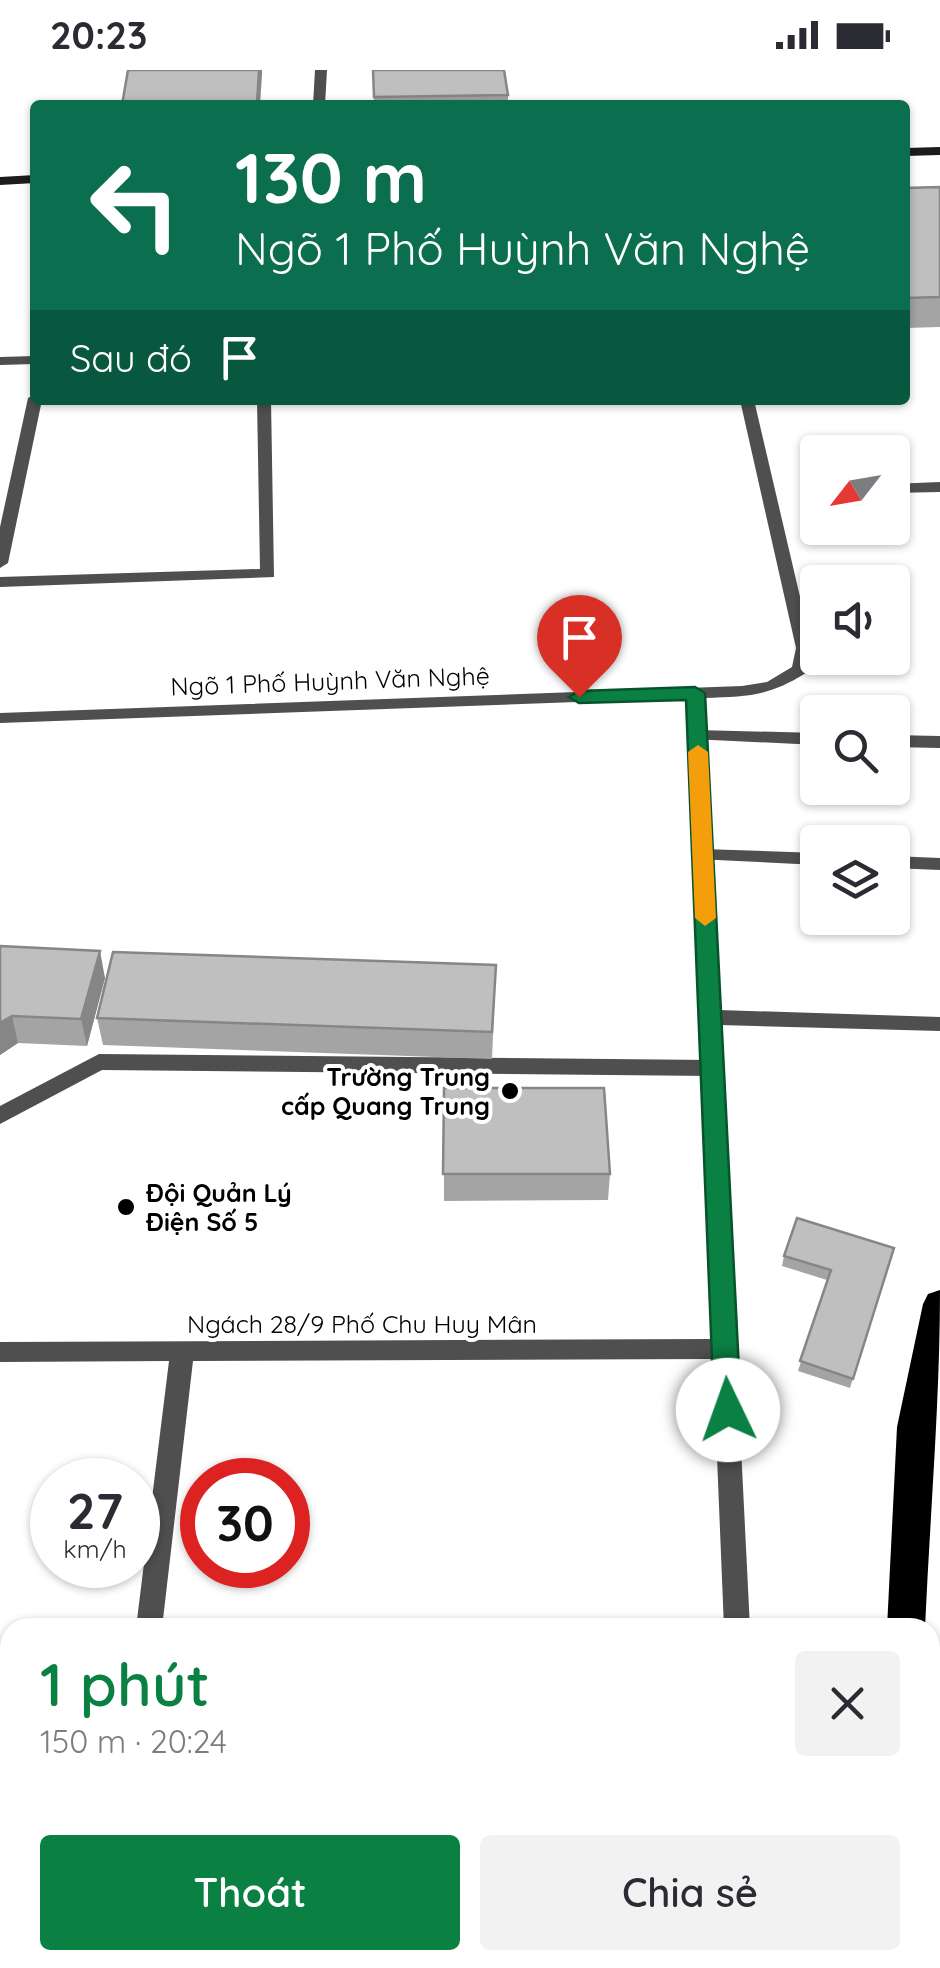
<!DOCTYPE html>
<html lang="vi">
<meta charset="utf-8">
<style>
:root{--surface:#fff;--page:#f2f2f3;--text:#2b2b33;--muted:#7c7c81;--accent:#0b8043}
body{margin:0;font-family:Quicksand,sans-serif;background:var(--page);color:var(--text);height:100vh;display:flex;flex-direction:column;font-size:38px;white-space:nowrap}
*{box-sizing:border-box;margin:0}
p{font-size:32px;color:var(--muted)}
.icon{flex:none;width:55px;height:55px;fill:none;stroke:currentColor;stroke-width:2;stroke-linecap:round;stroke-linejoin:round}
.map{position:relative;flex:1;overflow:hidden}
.drawer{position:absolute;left:0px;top:1548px;width:940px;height:352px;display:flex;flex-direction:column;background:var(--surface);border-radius:30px 30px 0 0;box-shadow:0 2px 8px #0004}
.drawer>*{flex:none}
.hud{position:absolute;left:30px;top:30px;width:880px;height:305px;border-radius:10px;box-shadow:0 2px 8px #0004;background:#0b6e4f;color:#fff;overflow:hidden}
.needle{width:65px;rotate:239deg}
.controls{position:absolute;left:800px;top:365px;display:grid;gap:20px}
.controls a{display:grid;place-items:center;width:110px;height:110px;border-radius:10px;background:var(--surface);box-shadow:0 2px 8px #0004;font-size:50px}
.speed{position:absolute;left:30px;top:1388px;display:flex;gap:20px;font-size:50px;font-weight:700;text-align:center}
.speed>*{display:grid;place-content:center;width:130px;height:130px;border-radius:50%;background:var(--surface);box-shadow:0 2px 8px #0004;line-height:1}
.speed small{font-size:25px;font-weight:400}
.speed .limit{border:15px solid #d22;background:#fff;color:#111}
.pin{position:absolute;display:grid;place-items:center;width:85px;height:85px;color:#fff;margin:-102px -42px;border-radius:50% 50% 50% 0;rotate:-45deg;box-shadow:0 0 10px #0007}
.pin .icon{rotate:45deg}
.me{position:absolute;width:110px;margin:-55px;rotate:357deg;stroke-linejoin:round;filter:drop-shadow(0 0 8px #0008)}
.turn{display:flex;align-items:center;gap:35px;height:210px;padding:0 40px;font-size:45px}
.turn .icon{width:130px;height:130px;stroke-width:2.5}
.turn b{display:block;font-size:70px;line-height:85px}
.then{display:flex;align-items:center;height:95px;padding:0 40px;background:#0003;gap:20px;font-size:38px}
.round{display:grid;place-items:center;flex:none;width:105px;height:105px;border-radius:10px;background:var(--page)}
.summary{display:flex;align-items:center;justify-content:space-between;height:170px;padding:0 40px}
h1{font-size:60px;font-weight:600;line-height:75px;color:var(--accent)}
.action{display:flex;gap:20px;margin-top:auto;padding:20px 40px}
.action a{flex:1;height:115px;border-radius:10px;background:var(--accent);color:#fff;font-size:40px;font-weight:600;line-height:115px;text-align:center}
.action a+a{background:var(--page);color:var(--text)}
.status{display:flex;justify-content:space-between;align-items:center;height:70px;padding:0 50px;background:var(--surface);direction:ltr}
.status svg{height:28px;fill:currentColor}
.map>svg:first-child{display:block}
</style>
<div class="status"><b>20:23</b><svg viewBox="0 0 49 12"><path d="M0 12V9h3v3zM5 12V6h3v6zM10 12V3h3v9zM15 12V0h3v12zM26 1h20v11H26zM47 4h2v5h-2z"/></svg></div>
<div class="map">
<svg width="940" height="1898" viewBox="0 0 940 1898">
<rect width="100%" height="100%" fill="#fff"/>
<path fill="#d6d6d6" d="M940 1725V1898H866L871 1890H930V1753Z"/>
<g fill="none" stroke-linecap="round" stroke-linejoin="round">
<g fill="#4f4f4f" fill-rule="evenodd">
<path d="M697 660 818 663V675L691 669 688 665Z"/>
<path d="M892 665 940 666V678L892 677Z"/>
<path d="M703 779 818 783V795L696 789 694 785Z"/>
<path d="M892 786 940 788V800L892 798Z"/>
<path d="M99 984 712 990 719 993 722 998 719 1003 712 1006 102 1000 0 1054V1036Z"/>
</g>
<g fill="#4f4f4f" fill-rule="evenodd">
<path d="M315 0H327L325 35H313Z"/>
<path d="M35 286V294L0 295V287Z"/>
<path d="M35 324V330H42L8 493 0 498V457L28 328Z"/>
<path d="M257 330H271L274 507 0 517V507L260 499Z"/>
<path d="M740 330H754L812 578 806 603C767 627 749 626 704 628L719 940 940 947V961L720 955 750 1558H724L713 1289 193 1291 162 1558H136L169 1291 0 1292V1272L713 1269 687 628 0 653V643L742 616 767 612 792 597 796 578Z"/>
<path d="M940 412V422L892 423V414Z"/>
<path d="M93 1890H121L120 1898H92Z"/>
<path d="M738 1890H766L767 1898H739Z"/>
</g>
<g fill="#1c1c1c" fill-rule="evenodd">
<path d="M940 77V85L905 86V78Z"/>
<path d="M35 105V113L0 115V107Z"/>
</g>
<g fill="#000" fill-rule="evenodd">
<path d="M940 1220C940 1332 930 1445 925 1558H887L897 1357 923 1234 928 1224Z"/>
<path d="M940 1587V1625L930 1629V1591Z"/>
<path d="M789 1890H834L830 1898H785Z"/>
</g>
</g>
<g fill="#a4a4a4">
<path d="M373 0 508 25V35H374Z"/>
<path d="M940 117V257L905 258V118Z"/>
<path d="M0 876 105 908 87 976 18 973 0 985Z"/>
<path d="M496 895 492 989 103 975 97 948Z"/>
<path d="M444 1018 610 1104 608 1130 444 1131Z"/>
<path d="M894 1178 850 1318 798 1301 827 1210 782 1196 784 1186Z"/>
</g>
<g fill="#868686">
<path d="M259 0H262V4L260 35H257Z"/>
<path d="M100 881 105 908 87 976 81 949Z"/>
<path d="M12 946 18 973 0 985V953Z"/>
</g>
<g fill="#bfbfbf" stroke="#868686" stroke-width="2.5">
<path d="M128 0H259L257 34 122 35Z"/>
<path d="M373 0H504L508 25 374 27Z"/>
<path d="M940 117V227L905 228V118Z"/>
<path d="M0 876 100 881 81 949 12 946 0 953Z"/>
<path d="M113 882 496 895 492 962 97 948Z"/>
<path d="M444 1018H604L610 1104H443Z"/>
<path d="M797 1148 894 1178 853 1309 800 1291 831 1200 784 1186Z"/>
</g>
<path fill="#0b8043" stroke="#07532c" stroke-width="2.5" d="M695 617 705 623 741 1340 737 1348H718L714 1340 686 630 579 633 569 627 579 621Z"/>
<path fill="#f59e0b" d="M698 675 708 682 716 848 705 856 695 848 688 682Z"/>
<g fill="#000" stroke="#fff" stroke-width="4">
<circle cx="510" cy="1021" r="10"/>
<circle cx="126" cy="1137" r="10"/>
</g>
<g text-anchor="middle" stroke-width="8" stroke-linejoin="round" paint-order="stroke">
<g font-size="25" fill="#000" stroke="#fff">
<text transform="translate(330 611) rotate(-2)" y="9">Ngõ 1 Phố Huỳnh Văn Nghệ</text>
<text x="362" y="1263">Ngách 28/9 Phố Chu Huy Mân</text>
</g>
<g font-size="25" font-weight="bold" fill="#000" stroke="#fff" text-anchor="end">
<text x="490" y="1016">Trường Trung<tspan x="490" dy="29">cấp Quang Trung</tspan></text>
<text x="146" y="1132" text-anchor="start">Đội Quản Lý<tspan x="146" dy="29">Điện Số 5</tspan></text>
</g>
</g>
</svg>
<div class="controls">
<a><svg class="needle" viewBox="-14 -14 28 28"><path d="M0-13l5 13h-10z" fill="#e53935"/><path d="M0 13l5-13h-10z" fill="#7c7c81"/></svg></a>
<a><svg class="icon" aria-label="sound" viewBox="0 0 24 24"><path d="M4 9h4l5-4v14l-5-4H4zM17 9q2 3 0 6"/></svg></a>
<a><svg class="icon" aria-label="search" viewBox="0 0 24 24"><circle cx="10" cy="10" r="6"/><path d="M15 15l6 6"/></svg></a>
<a><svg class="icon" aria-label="layers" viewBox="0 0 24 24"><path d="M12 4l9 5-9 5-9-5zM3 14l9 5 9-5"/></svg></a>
</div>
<div class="speed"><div>27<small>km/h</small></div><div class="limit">30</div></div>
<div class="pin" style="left:579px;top:627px;background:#d93025"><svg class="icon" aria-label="arrive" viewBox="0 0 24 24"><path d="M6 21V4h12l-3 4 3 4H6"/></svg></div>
<svg class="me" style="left:728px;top:1340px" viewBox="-20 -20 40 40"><circle r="19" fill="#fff"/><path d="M0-13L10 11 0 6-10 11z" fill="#0b8043"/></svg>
<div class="hud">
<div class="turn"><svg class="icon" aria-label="left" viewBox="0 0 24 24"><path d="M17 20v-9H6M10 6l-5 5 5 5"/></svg><div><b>130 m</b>Ngõ 1 Phố Huỳnh Văn Nghệ</div></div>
<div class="then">Sau đó<svg class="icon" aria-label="arrive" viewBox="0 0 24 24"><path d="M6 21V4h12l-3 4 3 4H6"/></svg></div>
</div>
<section class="drawer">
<div class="summary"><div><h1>1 phút</h1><p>150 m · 20:24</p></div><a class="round"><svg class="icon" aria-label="close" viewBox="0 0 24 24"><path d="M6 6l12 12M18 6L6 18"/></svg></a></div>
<div class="action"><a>Thoát</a><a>Chia sẻ</a></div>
</section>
</div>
